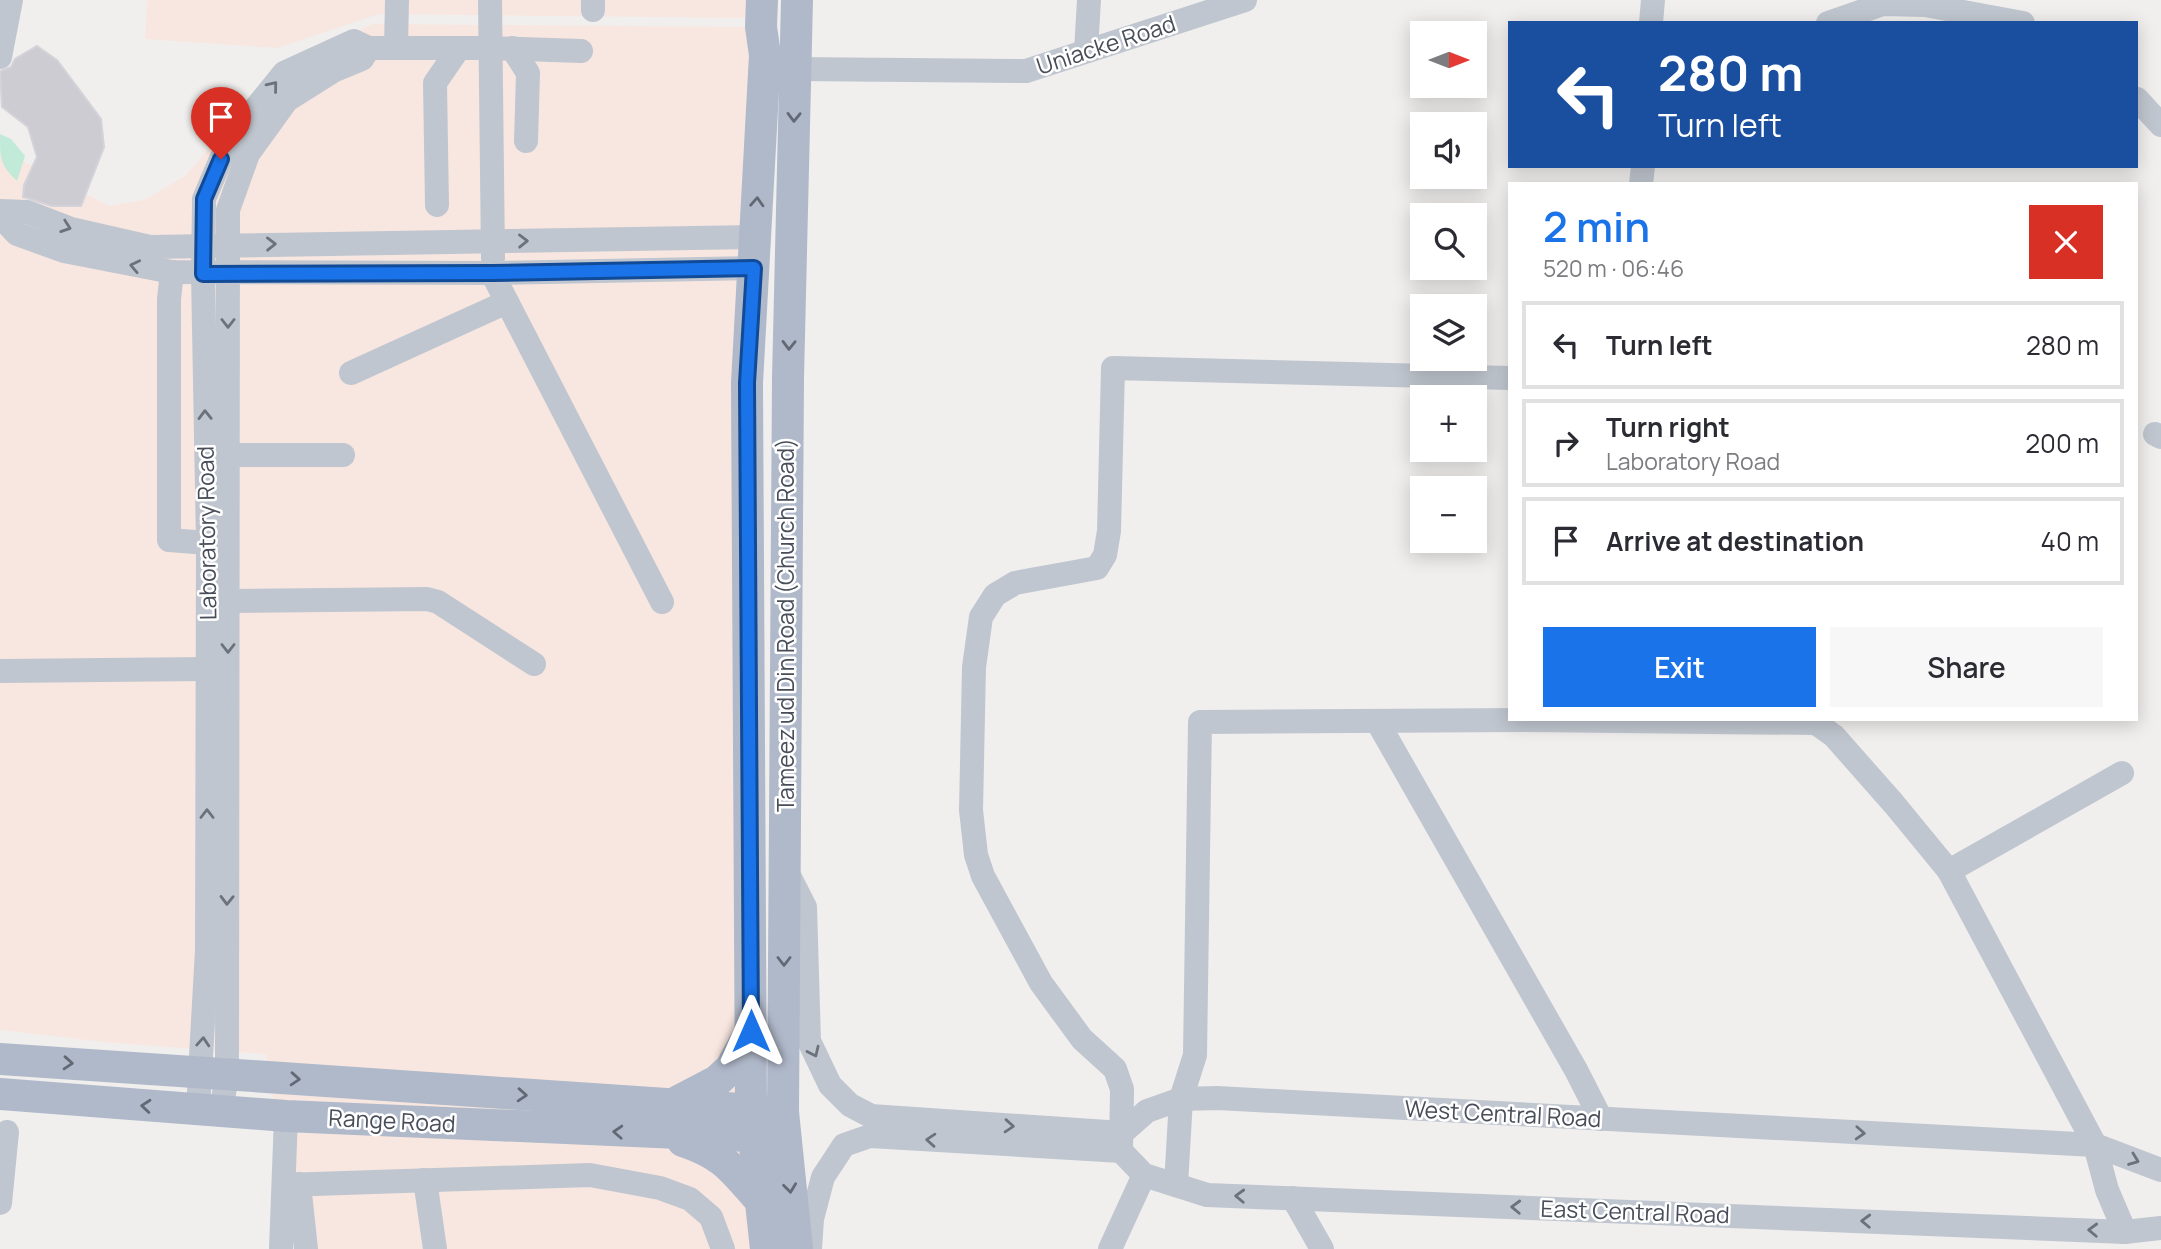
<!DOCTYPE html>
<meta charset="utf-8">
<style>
:root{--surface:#fff;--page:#f7f7f7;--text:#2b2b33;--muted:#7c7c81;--line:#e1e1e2;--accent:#1a73e8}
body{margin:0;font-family:Manrope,sans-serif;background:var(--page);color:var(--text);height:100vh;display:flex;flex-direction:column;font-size:26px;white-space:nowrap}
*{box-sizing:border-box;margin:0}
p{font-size:23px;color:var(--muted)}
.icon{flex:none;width:38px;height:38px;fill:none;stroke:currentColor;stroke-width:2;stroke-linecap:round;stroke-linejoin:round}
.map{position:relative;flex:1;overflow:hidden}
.panel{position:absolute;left:1508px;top:182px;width:630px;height:539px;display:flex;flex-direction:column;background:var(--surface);border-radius:0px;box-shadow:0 4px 18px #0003}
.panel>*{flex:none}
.hud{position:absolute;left:1508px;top:21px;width:630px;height:147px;border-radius:0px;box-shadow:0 4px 18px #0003;background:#1a4fa0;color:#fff;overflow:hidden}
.needle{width:46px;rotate:90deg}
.tools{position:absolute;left:1410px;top:21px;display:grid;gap:14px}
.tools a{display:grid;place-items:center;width:77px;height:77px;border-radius:0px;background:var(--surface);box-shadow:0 4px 18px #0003;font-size:35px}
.pin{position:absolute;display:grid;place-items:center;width:60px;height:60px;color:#fff;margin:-72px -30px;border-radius:50% 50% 50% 0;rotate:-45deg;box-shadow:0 0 7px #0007}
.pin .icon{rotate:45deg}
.me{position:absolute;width:77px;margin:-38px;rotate:0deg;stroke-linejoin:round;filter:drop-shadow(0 0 5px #0008)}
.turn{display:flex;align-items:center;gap:24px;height:147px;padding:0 35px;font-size:32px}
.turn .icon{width:91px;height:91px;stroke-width:2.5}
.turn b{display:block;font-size:49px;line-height:60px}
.round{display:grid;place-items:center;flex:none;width:74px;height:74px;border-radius:0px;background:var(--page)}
.head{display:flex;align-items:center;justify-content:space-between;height:119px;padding:0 35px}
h1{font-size:42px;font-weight:600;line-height:52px;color:var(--accent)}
.action{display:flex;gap:14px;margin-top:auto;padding:14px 35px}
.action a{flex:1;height:80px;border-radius:0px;background:var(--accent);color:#fff;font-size:28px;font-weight:600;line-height:80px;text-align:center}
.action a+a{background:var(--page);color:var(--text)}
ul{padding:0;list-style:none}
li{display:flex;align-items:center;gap:21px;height:88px;margin:0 14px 10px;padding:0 21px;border:4px solid var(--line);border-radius:0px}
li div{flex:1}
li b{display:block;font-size:26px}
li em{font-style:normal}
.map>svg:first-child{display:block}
</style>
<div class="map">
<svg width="2161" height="1249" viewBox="0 0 2161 1249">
<rect width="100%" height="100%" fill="#f0efee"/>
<g fill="#f8e7e0">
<path d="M147 0H746V18L379 14 277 48 145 39Z"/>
<path d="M373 24 761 27 754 1249H298L266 1054 113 1043 0 1030V149L109 206 144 200 185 176 279 68Z"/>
</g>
<path fill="#c1ead8" d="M0 134 11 139 25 156 17 181C0 165 0 159 0 134Z"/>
<path fill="#ccccd2" stroke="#d3d3d9" stroke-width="2" d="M37 46 57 60 101 119 104 147 81 206H52L23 197 24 185 37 157 28 127 2 107 0 71 11 67 15 59Z"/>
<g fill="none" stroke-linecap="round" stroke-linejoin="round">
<g stroke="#c0c6cf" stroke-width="24">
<path d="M490 0 493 258"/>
<path d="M593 10V0"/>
<path d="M1651 23 1653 0"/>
<path d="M1828 23 1883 4 1925 5 2023 23"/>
<path d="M396 48 397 0"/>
<path d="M512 48 528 73 526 141"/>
<path d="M1086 51 1089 0"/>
<path d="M0 57 11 0"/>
<path d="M795 69 1026 71 1245 0"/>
<path d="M2137 99 2161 125"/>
<path d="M1641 184 1643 166"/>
<path d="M437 205 435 83 459 48"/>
<path d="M0 211 27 212 71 229 150 247 755 237"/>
<path d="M0 216 17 234 64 251 172 272 492 273 754 268"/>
<path d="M172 272 169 299V540L208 543"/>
<path d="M492 273 662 602"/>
<path d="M351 373 507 302"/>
<path d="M2155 434 2161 437"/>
<path d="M228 455H343"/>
<path d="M227 601 427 599 438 602 534 664"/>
<path d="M0 671 207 669"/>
<path d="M1804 719 1816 723 1834 736 1894 804 1949 871 2095 1145 2107 1190 2125 1232"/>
<path d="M1377 721 1576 1070 1601 1119"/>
<path d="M785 868 805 907 809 1041 830 1085 850 1105 871 1116 1122 1133"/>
<path d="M1949 871 2122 773"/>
<path d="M198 1110 207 950 208 543 203 274 204 199 221 159 237 131 284 73 354 41 369 48H490L581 51"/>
<path d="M221 1112 227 1075 228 210 248 154 287 100 333 71 362 59 369 48"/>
<path d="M1122 1133 1147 1111 1181 1099 1217 1098 2095 1145 2161 1170"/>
<path d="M1121 1151 1122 1089 1115 1069 1082 1039 1041 983 983 876 976 855 971 810 974 667 981 617 995 595 1015 583 1097 568 1105 555 1109 531 1113 368 1510 378"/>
<path d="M1121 1151 1144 1175 1207 1195 2125 1232 2161 1228"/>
<path d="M425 1180 435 1249"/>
<path d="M299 1184 306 1249"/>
<path d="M284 1185 590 1175 660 1188 690 1199 711 1217 723 1249"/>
<path d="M1176 1185 1181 1099 1195 1055 1200 722 1523 720 1816 723"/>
<path d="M1293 1198 1322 1249"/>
<path d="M0 1203 7 1132"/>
<path d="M281 1249 286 1116"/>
<path d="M810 1249 812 1219 823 1177 844 1145 870 1136 1121 1151"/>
<path d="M1110 1249 1144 1175"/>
</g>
<g stroke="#b0b9ca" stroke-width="32">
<path d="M762 0 761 27 765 55 747 383 751 1110 766 1249"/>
<path d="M797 0 788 378 783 1112 797 1249"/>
<path d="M0 1059 770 1111"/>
<path d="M0 1094 286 1116 772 1137"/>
<path d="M673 1104 717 1081 731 1068 750 1033"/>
<path d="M683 1141C725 1155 732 1169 760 1200"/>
</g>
</g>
<defs><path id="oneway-chevron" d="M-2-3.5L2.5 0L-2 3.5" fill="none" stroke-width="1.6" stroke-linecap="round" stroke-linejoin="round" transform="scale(1.75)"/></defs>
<g stroke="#6c727c">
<use href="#oneway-chevron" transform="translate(273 86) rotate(-51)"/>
<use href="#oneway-chevron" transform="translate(66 227) rotate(19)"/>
<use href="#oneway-chevron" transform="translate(523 241) rotate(-1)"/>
<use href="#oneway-chevron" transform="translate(271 244) rotate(-1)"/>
<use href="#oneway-chevron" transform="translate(135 266) rotate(-168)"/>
<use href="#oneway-chevron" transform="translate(228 323) rotate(90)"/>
<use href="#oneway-chevron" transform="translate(205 415) rotate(-91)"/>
<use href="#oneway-chevron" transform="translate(228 648) rotate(90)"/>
<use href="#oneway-chevron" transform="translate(207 814) rotate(-90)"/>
<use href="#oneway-chevron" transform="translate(227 900) rotate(91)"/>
<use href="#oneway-chevron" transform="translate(203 1042) rotate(-86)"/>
<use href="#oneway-chevron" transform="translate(814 1052) rotate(65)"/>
<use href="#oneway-chevron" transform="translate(1009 1126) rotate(4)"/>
<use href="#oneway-chevron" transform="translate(1860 1133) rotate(3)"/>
<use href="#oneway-chevron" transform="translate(931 1140) rotate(-176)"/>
<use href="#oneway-chevron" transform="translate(2134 1160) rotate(21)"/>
<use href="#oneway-chevron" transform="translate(1240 1196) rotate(-178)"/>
<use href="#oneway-chevron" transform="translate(1516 1207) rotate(-178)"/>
<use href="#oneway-chevron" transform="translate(1866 1221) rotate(-178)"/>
<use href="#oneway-chevron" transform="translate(2093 1230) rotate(-178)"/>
</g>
<g stroke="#626975">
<use href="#oneway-chevron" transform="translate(794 117) rotate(91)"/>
<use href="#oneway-chevron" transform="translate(757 202) rotate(-87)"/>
<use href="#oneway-chevron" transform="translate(789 345) rotate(91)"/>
<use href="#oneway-chevron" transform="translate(784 961) rotate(90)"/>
<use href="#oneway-chevron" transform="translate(68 1063) rotate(4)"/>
<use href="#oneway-chevron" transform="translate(295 1079) rotate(4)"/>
<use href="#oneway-chevron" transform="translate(522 1095) rotate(4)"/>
<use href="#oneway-chevron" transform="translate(146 1106) rotate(-175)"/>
<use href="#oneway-chevron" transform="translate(618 1132) rotate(-177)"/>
<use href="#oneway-chevron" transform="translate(790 1188) rotate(83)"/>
</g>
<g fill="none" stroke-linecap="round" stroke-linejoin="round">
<defs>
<path id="route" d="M221 159 204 199 203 274 492 273 754 268 747 383 751 1031"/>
</defs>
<use href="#route" stroke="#114b97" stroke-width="18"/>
<use href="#route" stroke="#1a73e8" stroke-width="12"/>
</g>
<g text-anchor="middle" stroke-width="5" stroke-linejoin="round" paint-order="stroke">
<g font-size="23" fill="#484e59" stroke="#fff">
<text transform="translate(1106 45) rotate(-18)" y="8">Uniacke Road</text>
<text transform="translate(207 533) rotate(-91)" y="8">Laboratory Road</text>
<text transform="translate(786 625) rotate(-90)" y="8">Tameez ud Din Road (Church Road)</text>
<text transform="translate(1503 1114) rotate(3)" y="8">West Central Road</text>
<text transform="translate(392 1121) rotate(3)" y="8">Range Road</text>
<text transform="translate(1635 1212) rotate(2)" y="8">East Central Road</text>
</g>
</g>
</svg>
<div class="tools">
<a><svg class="needle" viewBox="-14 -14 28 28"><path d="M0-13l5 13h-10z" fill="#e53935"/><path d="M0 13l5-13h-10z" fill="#7c7c81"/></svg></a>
<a><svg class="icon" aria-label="sound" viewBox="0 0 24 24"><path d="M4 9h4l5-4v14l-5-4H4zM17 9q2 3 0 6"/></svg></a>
<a><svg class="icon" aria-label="search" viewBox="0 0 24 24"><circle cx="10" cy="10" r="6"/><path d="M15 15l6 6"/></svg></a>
<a><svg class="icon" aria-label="layers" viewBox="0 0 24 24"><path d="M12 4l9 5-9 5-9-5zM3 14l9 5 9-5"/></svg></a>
<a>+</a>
<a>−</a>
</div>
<div class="pin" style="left:221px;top:159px;background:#d93025"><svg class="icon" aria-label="arrive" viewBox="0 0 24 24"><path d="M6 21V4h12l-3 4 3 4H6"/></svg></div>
<svg class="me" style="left:751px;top:1031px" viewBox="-20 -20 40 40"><path d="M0-17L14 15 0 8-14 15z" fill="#1a73e8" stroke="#fff" stroke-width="4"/></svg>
<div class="hud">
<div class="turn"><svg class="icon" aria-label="left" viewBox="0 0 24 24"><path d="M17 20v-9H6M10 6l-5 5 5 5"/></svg><div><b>280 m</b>Turn left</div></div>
</div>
<section class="panel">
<div class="head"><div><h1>2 min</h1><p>520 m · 06:46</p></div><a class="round" style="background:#d93025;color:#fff"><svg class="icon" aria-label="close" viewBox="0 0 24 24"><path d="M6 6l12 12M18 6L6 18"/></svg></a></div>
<ul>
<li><svg class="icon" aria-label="left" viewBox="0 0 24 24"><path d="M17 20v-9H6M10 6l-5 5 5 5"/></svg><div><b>Turn left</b></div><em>280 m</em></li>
<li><svg class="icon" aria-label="right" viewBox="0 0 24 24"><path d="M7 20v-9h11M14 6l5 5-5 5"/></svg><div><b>Turn right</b><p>Laboratory Road</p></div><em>200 m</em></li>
<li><svg class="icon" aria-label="arrive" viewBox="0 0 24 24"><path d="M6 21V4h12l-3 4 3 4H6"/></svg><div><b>Arrive at destination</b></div><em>40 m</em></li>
</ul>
<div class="action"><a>Exit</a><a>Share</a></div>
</section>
</div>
